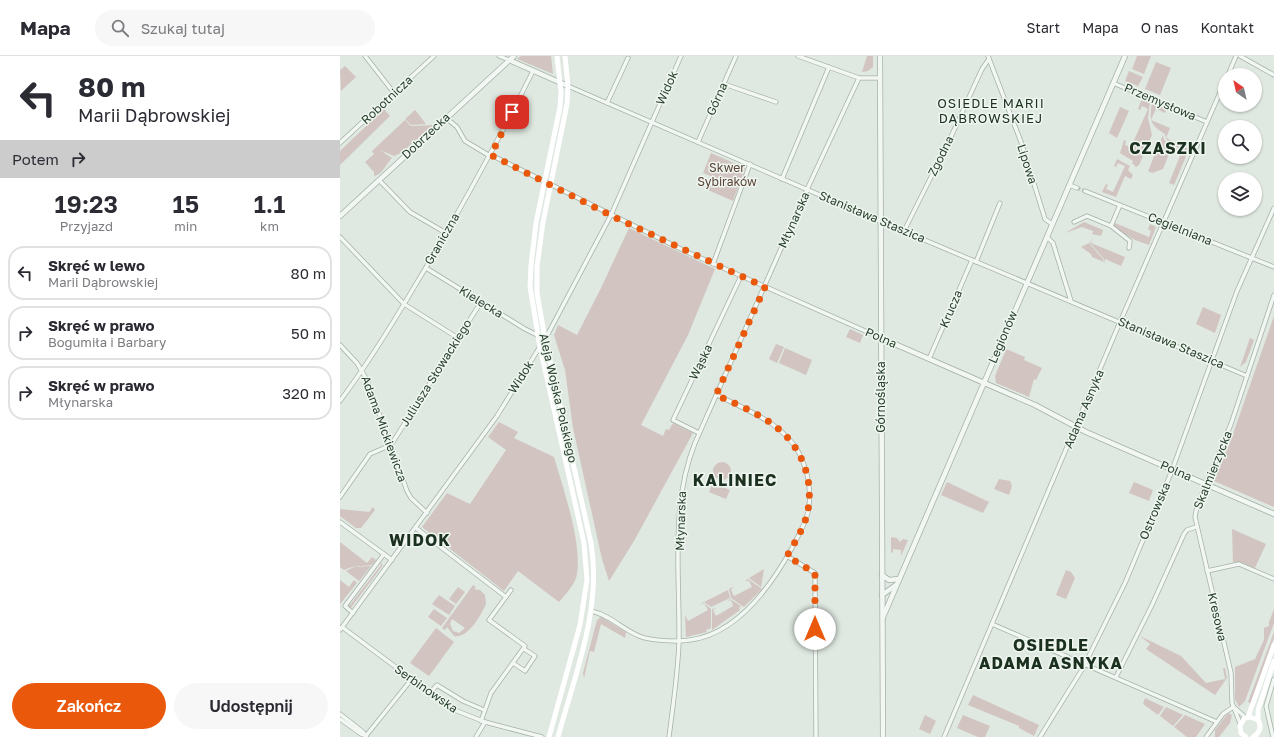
<!DOCTYPE html>
<html lang="pl">
<meta charset="utf-8">
<style>
:root{--surface:#fff;--page:#f7f7f7;--text:#2b2b33;--muted:#7c7c81;--line:#e1e1e2;--accent:#ea580c}
body{margin:0;font-family:"Golos Text",sans-serif;background:var(--page);color:var(--text);height:100vh;display:flex;flex-direction:column;font-size:15px;white-space:nowrap}
*{box-sizing:border-box;margin:0}
p{font-size:13px;color:var(--muted)}
.icon{flex:none;width:22px;height:22px;fill:none;stroke:currentColor;stroke-width:2;stroke-linecap:round;stroke-linejoin:round}
.map{position:relative;flex:1;overflow:hidden}
.sheet{display:flex;flex-direction:column;background:var(--surface);width:340px}
.sheet>*{flex:none}
.banner{background:#fff;color:var(--text);overflow:hidden}
.needle{width:26px;rotate:326deg}
.buttons{position:absolute;left:878px;top:12px;display:grid;gap:8px}
.buttons a{display:grid;place-items:center;width:44px;height:44px;border-radius:50%;background:var(--surface);box-shadow:0 1px 3px #0004;font-size:20px}
.pin{position:absolute;display:grid;place-items:center;width:34px;height:34px;color:#fff;margin:-17px;border-radius:8px;box-shadow:0 2px 6px #0006}
.me{position:absolute;width:44px;margin:-22px;rotate:0deg;stroke-linejoin:round;filter:drop-shadow(0 0 3px #0008)}
.turn{display:flex;align-items:center;gap:14px;height:84px;padding:0 12px;font-size:18px}
.turn .icon{width:52px;height:52px;stroke-width:2.5}
.turn b{display:block;font-size:28px;line-height:34px}
.then{display:flex;align-items:center;height:38px;padding:0 12px;background:#0003;gap:8px;font-size:15px}
.eta{display:flex;justify-content:space-evenly;align-items:center;height:68px;text-align:center}
.eta b{font-size:24px;font-weight:600;line-height:28px}
.primary-button{display:flex;gap:8px;margin-top:auto;padding:8px 12px}
.primary-button a{flex:1;height:46px;border-radius:24px;background:var(--accent);color:#fff;font-size:16px;font-weight:600;line-height:46px;text-align:center}
.primary-button a+a{background:var(--page);color:var(--text)}
ul{padding:0;list-style:none}
li{display:flex;align-items:center;gap:12px;height:54px;margin:0 8px 6px;padding:0 4px;border:2px solid var(--line);border-radius:16px}
li div{flex:1}
li b{display:block;font-size:15px}
li em{font-style:normal}
header{display:flex;align-items:center;gap:24px;box-sizing:border-box;height:56px;padding:0 20px;background:var(--surface);border-bottom:1px solid var(--line)}
header strong{font-size:19px}
nav{display:flex;gap:22px;margin-inline-start:auto;font-size:14px}
.search{width:280px;height:36px;background:var(--page);display:flex;align-items:center;gap:10px;box-sizing:border-box;padding:0 14px;border-radius:22px;color:var(--muted);font-size:15px}
main{display:flex;flex:1;min-height:0}
.map>svg:first-child{display:block}
</style>
<header>
<strong>Mapa</strong>
<div class="search"><svg class="icon" aria-label="search" viewBox="0 0 24 24"><circle cx="10" cy="10" r="6"/><path d="M15 15l6 6"/></svg>Szukaj tutaj</div>
<nav><a>Start</a><a>Mapa</a><a>O nas</a><a>Kontakt</a></nav>
</header>
<main>
<section class="sheet">
<div class="banner">
<div class="turn"><svg class="icon" aria-label="left" viewBox="0 0 24 24"><path d="M17 20v-9H6M10 6l-5 5 5 5"/></svg><div><b>80 m</b>Marii Dąbrowskiej</div></div>
<div class="then">Potem<svg class="icon" aria-label="right" viewBox="0 0 24 24"><path d="M7 20v-9h11M14 6l5 5-5 5"/></svg></div>
</div>
<div class="eta">
<div><b>19:23</b><p>Przyjazd</p></div>
<div><b>15</b><p>min</p></div>
<div><b>1.1</b><p>km</p></div>
</div>
<ul>
<li><svg class="icon" aria-label="left" viewBox="0 0 24 24"><path d="M17 20v-9H6M10 6l-5 5 5 5"/></svg><div><b>Skręć w lewo</b><p>Marii Dąbrowskiej</p></div><em>80 m</em></li>
<li><svg class="icon" aria-label="right" viewBox="0 0 24 24"><path d="M7 20v-9h11M14 6l5 5-5 5"/></svg><div><b>Skręć w prawo</b><p>Bogumiła i Barbary</p></div><em>50 m</em></li>
<li><svg class="icon" aria-label="right" viewBox="0 0 24 24"><path d="M7 20v-9h11M14 6l5 5-5 5"/></svg><div><b>Skręć w prawo</b><p>Młynarska</p></div><em>320 m</em></li>
</ul>
<div class="primary-button"><a>Zakończ</a><a>Udostępnij</a></div>
</section>
<div class="map">
<svg width="934" height="681" viewBox="0 0 934 681">
<rect width="100%" height="100%" fill="#dfe8e1"/>
<g fill="#d2c5c1" fill-rule="evenodd">
<path d="M181 0H211L213 18 177 3Z"/>
<path d="M527 0H533V11L528 15 522 16Z"/>
<path d="M797 0H811L804 18 792 13Z"/>
<path d="M816 6 831 12 820 39 805 33Z"/>
<path d="M5 10 16 21 1 35 0 14Z"/>
<path d="M789 15 803 21 798 30 785 25Z"/>
<path d="M804 44 810 46 808 62 812 79 799 109 796 111 792 107 793 105 780 97 784 84 786 85 785 89 791 91 808 53 802 50 800 54 798 53 801 45Z"/>
<path d="M812 46 827 53 825 57 816 53 811 64 830 72 826 82 849 93 848 96 834 90 826 83 825 78C810 69 809 64 812 46Z"/>
<path d="M780 51 789 55 777 82 769 77Z"/>
<path d="M44 53 50 60 0 109V95Z"/>
<path d="M75 54 76 55 86 68 71 69 65 63Z"/>
<path d="M65 64 71 70 94 69 61 97 54 100 40 94 52 102C46 108 43 118 34 120V116L25 106 34 98 32 95Z"/>
<path d="M817 76 823 79 824 84 832 91 823 113 812 117 808 115 823 79Z"/>
<path d="M842 95 847 98 834 129 829 127Z"/>
<path d="M371 97 405 112 393 145 368 134 373 121 363 117Z"/>
<path d="M777 103 790 110 788 114 793 119 791 123 785 120 776 141 762 136 766 128 768 129 766 133 773 136 785 110 778 107 776 111 774 110Z"/>
<path d="M744 166 763 174 761 180 752 178 753 175 742 171 725 177Z"/>
<path d="M775 167 809 181 811 175 808 173 810 168 816 171 809 189 795 184 773 171Z"/>
<path d="M289 172 375 213 348 279 301 369 323 380 326 373 329 374 333 367 353 377 294 485 269 525 262 503 233 372 225 314 214 279 218 269 237 279 261 232Z"/>
<path d="M753 181 751 187 785 201 781 210 765 203V208L764 203 750 187Z"/>
<path d="M749 187 763 203 764 206 752 201 751 198 741 191Z"/>
<path d="M863 251 881 259 875 277 856 268Z"/>
<path d="M934 260V451L874 425 893 378Z"/>
<path d="M510 273 523 279 520 287 506 281Z"/>
<path d="M910 282 914 284 906 306 900 311Z"/>
<path d="M436 288 444 291 437 307 429 303Z"/>
<path d="M666 290V293L685 301 684 304 702 312 696 324 694 323 689 341 656 327 655 320 665 296Z"/>
<path d="M445 292 472 304 466 319 439 307Z"/>
<path d="M159 366 178 376 174 382 214 401C223 432 242 486 237 518 236 527 225 539 219 546L178 515 164 535 82 471 107 437 130 448 166 394 148 381Z"/>
<circle cx="382" cy="415" r="9"/>
<path d="M659 423 670 425 672 430 669 439 654 433Z"/>
<path d="M607 426 649 446 643 457 601 439Z"/>
<path d="M794 426 813 434 809 445 789 437Z"/>
<path d="M373 427 390 434 386 443 369 436Z"/>
<path d="M33 451 35 454 21 472H16L0 460V453L29 456Z"/>
<path d="M892 473 926 488 915 512 901 507 893 506Z"/>
<path d="M551 481 557 482 560 486 563 483 568 484 562 498 561 499V494L553 493V497L551 496Z"/>
<path d="M0 486 27 507 32 501 36 504 32 509 12 511 4 514 0 511Z"/>
<path d="M40 506 43 509 10 553 8 548 10 549 41 509Z"/>
<path d="M31 510 19 525 6 515 14 511Z"/>
<path d="M424 513 421 531 409 522Z"/>
<path d="M726 514 731 516 735 522 726 543 716 539Z"/>
<path d="M408 523 422 533 404 551 391 542 389 533 394 531 391 534 394 540 412 531 409 525H405Z"/>
<path d="M0 524 9 531 14 524 17 527 0 548Z"/>
<path d="M133 529 136 531 134 533 140 534 145 539 146 548C141 559 128 583 114 580L107 571 105 574 102 572ZM112 563 125 572 119 577 113 575 110 568Z"/>
<path d="M118 531 125 536 116 548 109 543Z"/>
<path d="M388 534 390 542 371 551 364 546Z"/>
<path d="M99 539 115 550 109 559 92 548Z"/>
<path d="M390 543 401 550 399 552 400 554 372 574V553L376 552 373 554 376 560 393 550 391 544 387 545Z"/>
<path d="M363 546 371 553V572L366 574 367 576 346 581 345 559 348 565 368 554 364 547 360 549Z"/>
<path d="M94 553 107 562 101 570 88 561Z"/>
<path d="M934 553V567L905 645 899 651 895 643V611L915 603 924 584V572L929 570V566Z"/>
<path d="M261 561 286 576 285 582 261 568 254 596 250 595 244 622 243 617 257 564Z"/>
<path d="M96 572 114 586 89 620 70 607Z"/>
<path d="M934 576V581L911 648 908 646Z"/>
<path d="M800 580 841 600 866 627 885 623 883 612H885L887 622 875 639 806 593 810 588Z"/>
<path d="M633 639 699 669 694 680 679 672V670L628 649Z"/>
<path d="M805 642 824 651 818 659 803 648Z"/>
<path d="M826 651 843 659 833 670 820 660Z"/>
<path d="M888 657 892 659 890 667 879 681H875V674Z"/>
<path d="M585 659 596 665 590 678 579 673Z"/>
<path d="M623 659 650 670 645 681H638L617 672Z"/>
<path d="M845 659 865 668 856 681H847L834 671Z"/>
</g>
<g fill="none" stroke-linecap="round" stroke-linejoin="round">
<path stroke="#bac6bd" stroke-width="3.5" stroke-dasharray="3.5 2" stroke-linecap="butt" d="M737 132 745 135"/>
<defs>
<g id="minor">
<path d="M25 0 54 37"/>
<path d="M159 0 169 4"/>
<path d="M458 0 519 22H540"/>
<path d="M648 0 681 86 705 163 712 168"/>
<path d="M900 0 934 19"/>
<path d="M888 19 896 0"/>
<path d="M773 27 867 66"/>
<path d="M384 28 436 46"/>
<path d="M228 30 549 169 907 320"/>
<path d="M267 47 288 2"/>
<path d="M106 62 117 71 125 85 150 100"/>
<path d="M358 86 396 0"/>
<path d="M0 87 94 0"/>
<path d="M151 99 347 196 541 282"/>
<path d="M442 123 489 11"/>
<path d="M39 124 70 156 106 177"/>
<path d="M729 129 737 132"/>
<path d="M745 135 934 211"/>
<path d="M734 166 747 160 771 170 780 149"/>
<path d="M771 170 790 185 789 192"/>
<path d="M564 175 609 85 642 13 649 3"/>
<path d="M0 181 64 248 118 282"/>
<path d="M707 181 713 187 731 245"/>
<path d="M636 206 660 147"/>
<path d="M373 208 410 108"/>
<path d="M86 212 185 273 197 279"/>
<path d="M0 289 17 307 27 324 67 435 71 442 87 457"/>
<path d="M589 303 632 204"/>
<path d="M0 345C27 309 50 272 73 233 116 162 156 89 193 15"/>
<path d="M359 377 333 364 401 220"/>
<path d="M0 441 30 398 51 389 141 246"/>
<path d="M0 466 52 504"/>
<path d="M76 472 166 541"/>
<path d="M447 500 475 517 476 681"/>
<path d="M867 515 899 508 934 523"/>
<path d="M251 555C270 559 282 573 299 580 310 585 338 586 350 584 397 578 431 530 452 492 458 480 465 469 468 456 472 436 468 415 459 397 442 366 406 354 377 339"/>
<path d="M13 557 5 550 44 498"/>
<path d="M652 568 877 666"/>
<path d="M2 571 112 653 145 666 202 681"/>
<path d="M0 574 157 360 209 276 271 159 341 0"/>
<path d="M173 607 185 615 195 600 184 593"/>
<path d="M776 621 812 549 844 478 847 474 856 471"/>
<path d="M89 638 97 629 123 645 144 654"/>
<path d="M895 652 906 662"/>
<path d="M0 658 23 676 26 680"/>
<path d="M0 663 21 678 24 679"/>
<path d="M141 665 151 637 185 590 149 564 171 534"/>
<path d="M900 667 892 647 891 617 855 461 857 450 891 368 934 239"/>
<path d="M25 681 71 624"/>
<path d="M136 681 145 666"/>
<path d="M329 681C333 649 338 617 339 585 340 519 330 449 355 387L470 127 519 22"/>
<path d="M604 681 777 273 885 25"/>
<path d="M700 681 743 612 785 527 831 417 897 235 934 152"/>
<path d="M866 681 883 658 893 651"/>
<path d="M933 681 926 650 934 623"/>
</g>
<g id="tertiary">
<path d="M540 0 543 681"/>
<path d="M169 4 228 30"/>
<path d="M0 160 174 0"/>
<path d="M541 282 695 349 746 376 934 458"/>
<path d="M542 519 549 524 559 523"/>
<path d="M542 539 556 529"/>
<path d="M543 561 785 0"/>
</g>
</defs>
<use href="#minor" stroke="#a4b2a7" stroke-width="5"/>
<use href="#tertiary" stroke="#a4b2a7" stroke-width="6"/>
<use href="#minor" stroke="#f2f7f3" stroke-width="3.5"/>
<use href="#tertiary" stroke="#f2f7f3" stroke-width="4.5"/>
<g stroke="#fff" stroke-width="5">
<path d="M908 661 934 589"/>
<path d="M918 664V654L934 605"/>
<path d="M209 681 240 569 247 524 244 487 200 291 190 231 191 209 196 167 220 51 221 36 217 0"/>
<path d="M218 681C235 618 262 553 251 487L205 283 197 237V211L203 166 227 48 228 30 225 0"/>
<path d="M906 681 901 677 900 670 904 663 910 661 918 664C922 671 920 677 913 681"/>
</g>
</g>
<g fill="none" stroke-linecap="round" stroke-linejoin="round">
<path stroke="#ea580c" stroke-width="7" stroke-dasharray="0 12.6" d="M172 56 151 99 276 162 425 231 376 339C396 348 419 357 436 371 463 391 476 429 466 462 462 475 454 488 447 500L475 517V573"/>
</g>
<g text-anchor="middle" stroke-width="3" stroke-linejoin="round" paint-order="stroke">
<g font-size="12" fill="#283f2c" stroke="#eff6f0">
<text transform="translate(327 32) rotate(-66)" y="4">Widok</text>
<text transform="translate(377 43) rotate(-66)" y="4">Górna</text>
<text transform="translate(47 44) rotate(-43)" y="4">Robotnicza</text>
<text transform="translate(820 46) rotate(23)" y="4">Przemysłowa</text>
<text transform="translate(86 80) rotate(-43)" y="4">Dobrzecka</text>
<text transform="translate(601 100) rotate(-64)" y="4">Zgodna</text>
<text transform="translate(687 108) rotate(72)" y="4">Lipowa</text>
<text transform="translate(532 161) rotate(23)" y="4">Stanisława Staszica</text>
<text transform="translate(454 164) rotate(-66)" y="4">Młynarska</text>
<text transform="translate(840 173) rotate(22)" y="4">Cegielniana</text>
<text transform="translate(102 183) rotate(-60)" y="4">Graniczna</text>
<text transform="translate(141 246) rotate(32)" y="4">Kielecka</text>
<text transform="translate(611 253) rotate(-67)" y="4">Krucza</text>
<text transform="translate(663 281) rotate(-67)" y="4">Legionów</text>
<text transform="translate(541 282) rotate(24)" y="4">Polna</text>
<text transform="translate(831 287) rotate(23)" y="4">Stanisława Staszica</text>
<text transform="translate(361 306) rotate(-64)" y="4">Wąska</text>
<text transform="translate(96 317) rotate(-58)" y="4">Juliusza Słowackiego</text>
<text transform="translate(181 321) rotate(-58)" y="4">Widok</text>
<text transform="translate(541 341) rotate(-90)" y="4">Górnośląska</text>
<text transform="translate(218 342) rotate(77)" y="4">Aleja Wojska Polskiego</text>
<text transform="translate(744 353) rotate(-67)" y="4">Adama Asnyka</text>
<text transform="translate(44 373) rotate(70)" y="4">Adama Mickiewicza</text>
<text transform="translate(873 414) rotate(-68)" y="4">Skalmierzycka</text>
<text transform="translate(836 415) rotate(24)" y="4">Polna</text>
<text transform="translate(815 455) rotate(-67)" y="4">Ostrowska</text>
<text transform="translate(341 465) rotate(-88)" y="4">Młynarska</text>
<text transform="translate(877 561) rotate(77)" y="4">Kresowa</text>
<text transform="translate(86 633) rotate(35)" y="4">Serbinowska</text>
</g>
<g font-size="12" fill="#5b4236" stroke="#eff6f0">
<text x="387" y="116">Skwer<tspan x="387" dy="14">Sybiraków</tspan></text>
</g>
<g font-size="13" letter-spacing="1" fill="#1b301f" stroke="#eff6f0">
<text x="651" y="52">OSIEDLE MARII<tspan x="651" dy="15">DĄBROWSKIEJ</tspan></text>
</g>
<g font-size="16" font-weight="bold" letter-spacing="1" fill="#1b301f" stroke="#eff6f0">
<text x="828" y="98">CZASZKI</text>
<text x="395" y="430">KALINIEC</text>
<text x="80" y="490">WIDOK</text>
<text x="711" y="595">OSIEDLE<tspan x="711" dy="18">ADAMA ASNYKA</tspan></text>
</g>
</g>
</svg>
<div class="buttons">
<a><svg class="needle" viewBox="-14 -14 28 28"><path d="M0-13l5 13h-10z" fill="#e53935"/><path d="M0 13l5-13h-10z" fill="#7c7c81"/></svg></a>
<a><svg class="icon" aria-label="search" viewBox="0 0 24 24"><circle cx="10" cy="10" r="6"/><path d="M15 15l6 6"/></svg></a>
<a><svg class="icon" aria-label="layers" viewBox="0 0 24 24"><path d="M12 4l9 5-9 5-9-5zM3 14l9 5 9-5"/></svg></a>
</div>
<div class="pin" style="left:172px;top:56px;background:#d93025"><svg class="icon" aria-label="arrive" viewBox="0 0 24 24"><path d="M6 21V4h12l-3 4 3 4H6"/></svg></div>
<svg class="me" style="left:475px;top:573px" viewBox="-20 -20 40 40"><circle r="19" fill="#fff"/><path d="M0-13L10 11 0 6-10 11z" fill="#ea580c"/></svg>
</div>
</main>
